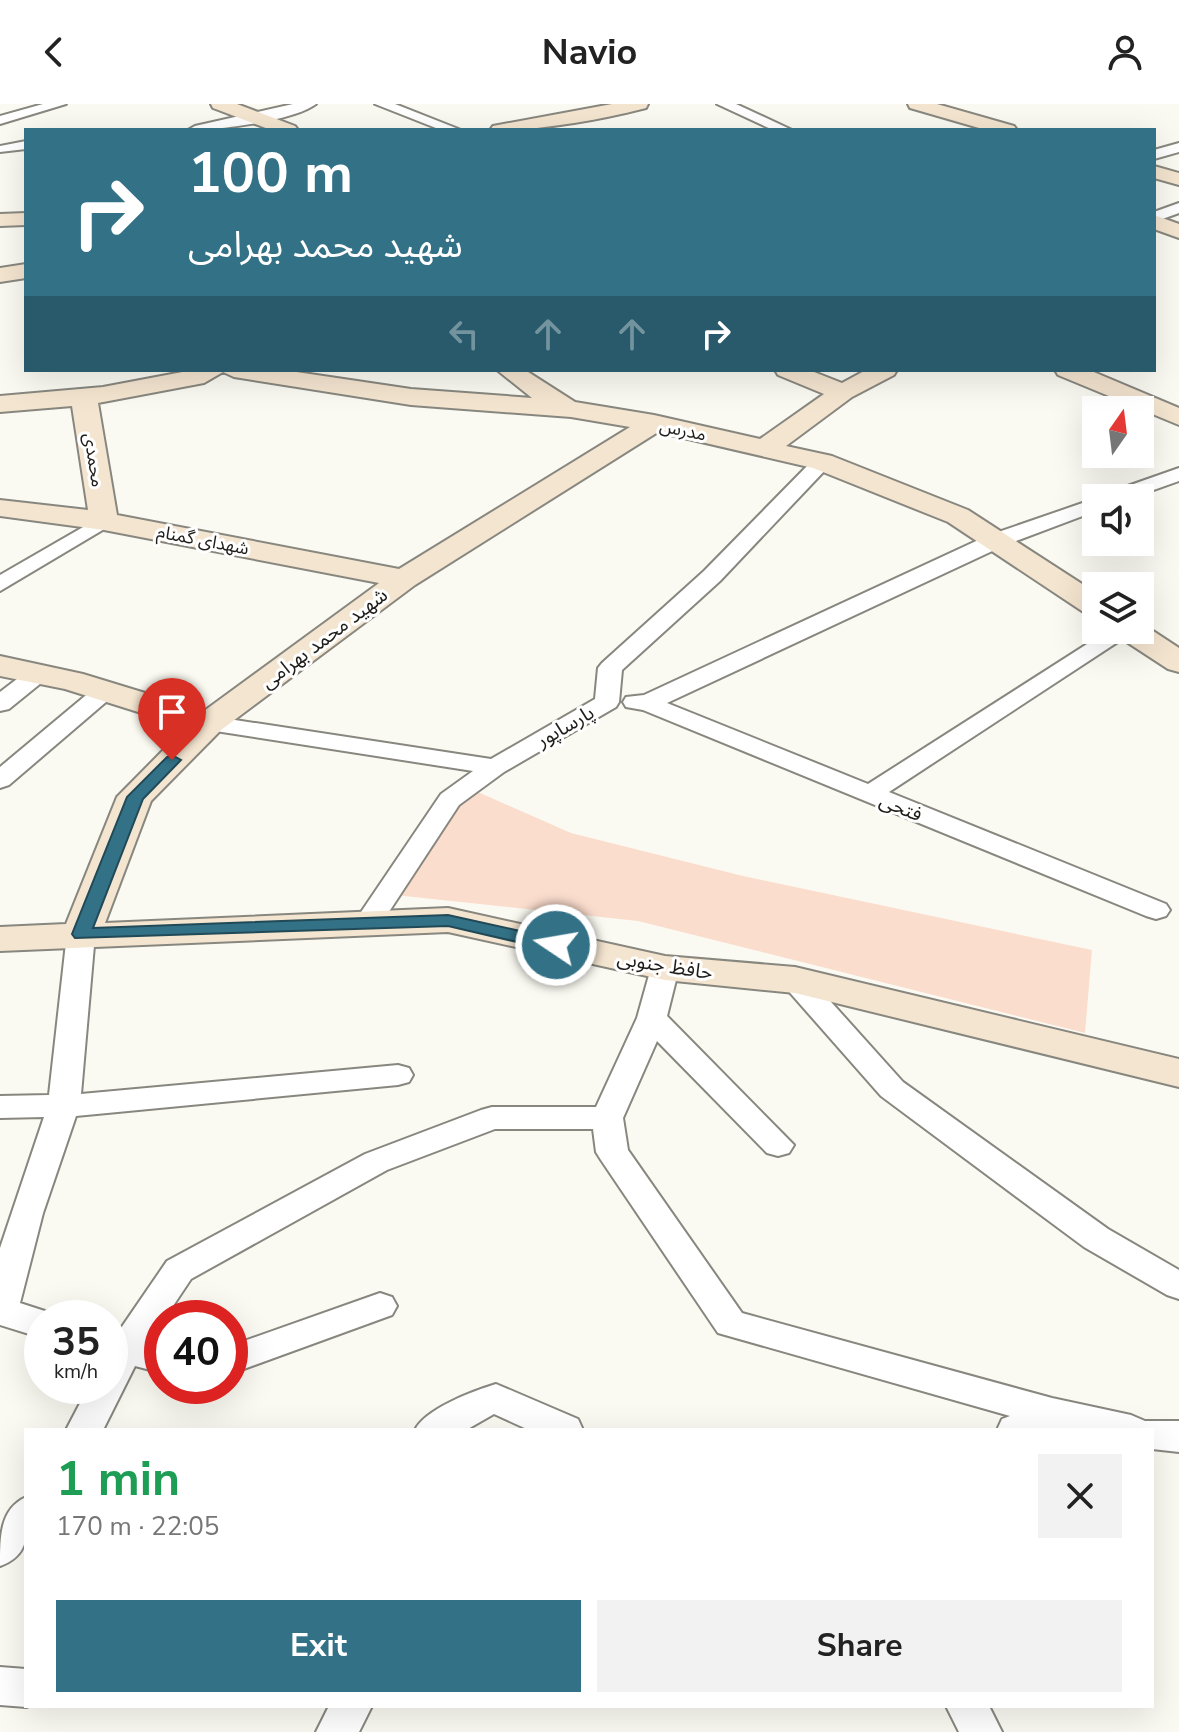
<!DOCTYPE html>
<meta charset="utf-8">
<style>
:root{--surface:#fff;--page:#f2f2f2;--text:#222;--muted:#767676;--accent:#337186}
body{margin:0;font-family:"Nunito Sans","Noto Sans Arabic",sans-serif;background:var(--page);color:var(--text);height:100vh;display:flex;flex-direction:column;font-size:30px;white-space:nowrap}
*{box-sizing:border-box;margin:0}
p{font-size:26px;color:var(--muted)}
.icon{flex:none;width:44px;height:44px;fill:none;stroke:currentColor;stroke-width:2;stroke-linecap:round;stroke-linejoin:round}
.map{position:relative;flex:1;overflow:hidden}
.side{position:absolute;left:24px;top:1324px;width:1130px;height:280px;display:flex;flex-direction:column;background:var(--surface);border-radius:0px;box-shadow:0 8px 32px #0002}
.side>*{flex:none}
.hud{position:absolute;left:24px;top:24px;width:1132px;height:244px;border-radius:0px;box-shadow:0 8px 32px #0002;background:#337186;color:#fff;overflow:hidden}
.needle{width:52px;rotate:14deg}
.tools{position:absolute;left:1082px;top:292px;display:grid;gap:16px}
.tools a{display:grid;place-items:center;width:72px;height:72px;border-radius:0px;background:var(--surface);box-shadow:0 8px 32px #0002;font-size:40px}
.speed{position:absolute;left:24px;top:1196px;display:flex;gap:16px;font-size:40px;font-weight:700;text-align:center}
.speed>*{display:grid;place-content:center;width:104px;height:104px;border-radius:50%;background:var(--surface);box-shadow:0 8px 32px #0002;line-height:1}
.speed small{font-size:20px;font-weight:400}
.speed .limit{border:12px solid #d22;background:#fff;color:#111}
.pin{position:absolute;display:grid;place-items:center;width:68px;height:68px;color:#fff;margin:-82px -34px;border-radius:50% 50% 50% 0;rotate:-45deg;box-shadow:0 0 8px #0007}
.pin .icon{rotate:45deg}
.me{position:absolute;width:88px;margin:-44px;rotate:282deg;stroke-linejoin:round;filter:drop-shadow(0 0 6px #0008)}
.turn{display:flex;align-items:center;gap:28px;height:168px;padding:0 32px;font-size:36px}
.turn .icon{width:104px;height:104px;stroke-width:2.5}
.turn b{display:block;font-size:56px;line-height:68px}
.lanes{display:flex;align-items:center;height:76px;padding:0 32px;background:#0003;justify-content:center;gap:40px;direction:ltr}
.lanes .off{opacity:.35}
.round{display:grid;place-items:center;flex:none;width:84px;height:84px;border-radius:0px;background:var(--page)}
.headline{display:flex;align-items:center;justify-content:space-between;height:136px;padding:0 32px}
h1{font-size:48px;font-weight:700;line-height:60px;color:#1e9e55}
.action{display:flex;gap:16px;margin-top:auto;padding:16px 32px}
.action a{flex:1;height:92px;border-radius:0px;background:var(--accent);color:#fff;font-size:32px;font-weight:700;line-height:92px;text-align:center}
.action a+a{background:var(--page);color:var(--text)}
header{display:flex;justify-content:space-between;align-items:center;height:104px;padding:0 32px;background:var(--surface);font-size:36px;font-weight:700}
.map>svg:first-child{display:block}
</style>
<header><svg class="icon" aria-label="back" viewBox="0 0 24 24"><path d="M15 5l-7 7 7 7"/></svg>Navio<svg class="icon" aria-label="person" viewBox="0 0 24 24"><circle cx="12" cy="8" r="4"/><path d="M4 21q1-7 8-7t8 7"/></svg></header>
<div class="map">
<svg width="1179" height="1628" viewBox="0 0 1179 1628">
<rect width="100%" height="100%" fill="#fbfaf2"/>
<path fill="#fbddcd" d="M471 685 571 729 743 772 1092 846 1085 929 638 817 376 789Z"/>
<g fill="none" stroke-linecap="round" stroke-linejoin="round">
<defs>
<g id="street">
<path d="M43 0H66L0 20V12Z"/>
<path d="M293 0H316C294 17 217 26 188 26L195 22Z"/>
<path d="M375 0H395L461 26H441Z"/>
<path d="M717 0H736L792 26H773Z"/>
<path d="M26 37V45L0 48V42Z"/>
<path d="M1179 39V48L1154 55V46Z"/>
<path d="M1179 99V109L1154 118V108Z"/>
<path d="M822 352 832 358 829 362 720 477 622 566 619 598 616 603 504 668 459 701 379 823 369 826 359 823 355 817 441 690 473 667 209 626 200 624 197 619 200 614 209 612 491 655 595 595 598 564 602 559 704 467 815 354Z"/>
<path d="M1179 364V377L1131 394H1102L1105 390Z"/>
<path d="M1097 394 1096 407 1003 442 667 599 868 680 1109 526H1136L889 688 1166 800 1170 806 1166 812 1156 815 1146 812 643 606 626 603 623 598 626 593 644 591 987 432Z"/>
<path d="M104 411 111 413 115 417 111 421 0 487V471Z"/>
<path d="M38 563 46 565 50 570 46 575 9 605 0 607V588L30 565Z"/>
<path d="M105 580 113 582 117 587 113 592 9 681 0 684V663L97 582Z"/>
<path d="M81 821 91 824 95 830 81 990 398 961 409 964 413 971 409 978 398 981 76 1012 43 1109 20 1199 54 1210 56 1214H42V1234L0 1221V1144L44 1013 0 1014V992L49 991 67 830 71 824Z"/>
<path d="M665 855 675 858 679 864 667 912 794 1041 789 1049 778 1052 767 1049 657 937 623 1014 628 1046 742 1209 1052 1294 1131 1311 1145 1317H1179V1348L1152 1345V1326H997L1002 1315 1010 1312 718 1229 601 1056 596 1048 593 1025H495L387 1066 191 1175 165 1214H162L150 1238 162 1241V1269L135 1262 103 1326H66L89 1282H110V1228L117 1230 167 1157 365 1050 481 1006 492 1003H596L637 914 651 864 655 858Z"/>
<path d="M795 867 805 869 903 978 1108 1125 1179 1166V1195L1167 1191 1084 1143 881 992 785 883 780 876 785 869Z"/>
<path d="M380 1189 392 1193 397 1202 392 1211 230 1270V1242Z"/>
<path d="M496 1280 578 1315 583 1326H529L494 1310 466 1326H415C425 1305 473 1287 496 1280Z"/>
<path d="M26 1393C26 1423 34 1450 0 1462 0 1432 0 1405 26 1393Z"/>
<path d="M0 1563 26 1565V1602H29L26 1603 0 1601Z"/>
<path d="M329 1602H372L359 1628H316Z"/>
<path d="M946 1602H989L1002 1628H959Z"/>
</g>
<g id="secondary">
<path d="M211 0H237L295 22 298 26H271L213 4Z"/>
<path d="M612 0H648L646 4C595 17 542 26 490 26L493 22Z"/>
<path d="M908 0H937L1014 22 1017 26H986L910 4Z"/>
<path d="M1154 62 1179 69V81L1154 74Z"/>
<path d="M26 109V121L0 122V110Z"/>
<path d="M1154 111 1179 120V134L1154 125Z"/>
<path d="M26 160V174L0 178V164Z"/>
<path d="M193 266H283L411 285 532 294 497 266H525L575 298 654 311 760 335 824 290 778 271 775 266H809L842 279 866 266H897L894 271 852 293 786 342 832 352 968 406 1096 489V512L1085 509 948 418 813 364 658 328 415 481 221 626 151 697 105 819 448 804 665 852 795 863 1179 955V983L795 889 665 876 448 828 0 847V823L66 820 117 693 186 623 65 585 0 572V552L83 570 204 607 379 479 104 426 0 412V396L88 406 72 302 0 308V292L103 283ZM223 268 234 273 411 301 571 313 630 323 399 465 117 411 98 299 204 279Z"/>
<path d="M1055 266H1089L1179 304V321L1058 271Z"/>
<path d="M1141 519 1179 544V568L1168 565 1119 533 1114 526H1140Z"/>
</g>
</defs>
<use href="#street" stroke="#88877f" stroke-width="4"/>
<use href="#secondary" stroke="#88877f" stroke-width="4"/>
<use href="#street" fill="#fff" fill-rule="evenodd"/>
<use href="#secondary" fill="#f4e5d0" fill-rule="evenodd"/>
</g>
<path fill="#337186" stroke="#214957" stroke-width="2" d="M172 651 181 656 143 695 93 824 448 811 556 835 565 841 556 847 448 822 75 834 72 830 127 693 167 653Z"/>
<g text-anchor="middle" stroke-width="6" stroke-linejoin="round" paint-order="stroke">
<g font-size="18" fill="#1e1d1a" stroke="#fff">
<text transform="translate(683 326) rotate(12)" y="6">مدرس</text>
<text transform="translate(94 356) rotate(81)" y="6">محمدی</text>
<text transform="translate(203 436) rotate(11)" y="6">شهدای گمنام</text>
</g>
<g font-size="20" fill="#1e1d1a" stroke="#fff">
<text transform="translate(324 534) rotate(-37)" y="7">شهید محمد بهرامی</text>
<text transform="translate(565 622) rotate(-30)" y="7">پارساپور</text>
<text transform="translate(901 703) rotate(22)" y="7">فتحی</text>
<text transform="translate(665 861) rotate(9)" y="7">حافظ جنوبی</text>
</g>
</g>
</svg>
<div class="tools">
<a><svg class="needle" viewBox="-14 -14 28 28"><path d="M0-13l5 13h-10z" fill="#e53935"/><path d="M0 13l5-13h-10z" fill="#767676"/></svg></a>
<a><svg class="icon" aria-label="sound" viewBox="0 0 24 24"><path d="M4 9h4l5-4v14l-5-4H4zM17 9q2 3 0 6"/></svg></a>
<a><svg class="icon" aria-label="layers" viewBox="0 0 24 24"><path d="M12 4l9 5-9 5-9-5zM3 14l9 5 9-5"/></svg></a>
</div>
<div class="speed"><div>35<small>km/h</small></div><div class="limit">40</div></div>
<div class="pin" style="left:172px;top:656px;background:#d93025"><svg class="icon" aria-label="arrive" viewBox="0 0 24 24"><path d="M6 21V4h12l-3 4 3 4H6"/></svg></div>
<svg class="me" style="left:556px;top:841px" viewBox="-20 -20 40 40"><circle r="17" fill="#337186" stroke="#fff" stroke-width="3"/><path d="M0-11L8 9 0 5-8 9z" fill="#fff"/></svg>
<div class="hud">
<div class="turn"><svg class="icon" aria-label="right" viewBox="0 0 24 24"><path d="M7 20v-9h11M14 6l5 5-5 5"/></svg><div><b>100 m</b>شهید محمد بهرامی</div></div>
<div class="lanes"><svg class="icon off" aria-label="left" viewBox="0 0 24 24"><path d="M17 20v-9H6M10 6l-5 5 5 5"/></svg><svg class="icon off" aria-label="ahead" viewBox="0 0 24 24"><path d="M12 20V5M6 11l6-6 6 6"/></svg><svg class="icon off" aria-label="ahead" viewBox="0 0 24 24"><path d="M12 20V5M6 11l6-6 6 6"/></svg><svg class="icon" aria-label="right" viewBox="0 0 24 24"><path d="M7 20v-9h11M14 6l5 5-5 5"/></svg></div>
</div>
<section class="side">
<div class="headline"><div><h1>1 min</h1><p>170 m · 22:05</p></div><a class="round"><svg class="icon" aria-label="close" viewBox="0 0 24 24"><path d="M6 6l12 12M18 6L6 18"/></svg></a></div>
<div class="action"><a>Exit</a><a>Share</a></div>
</section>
</div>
